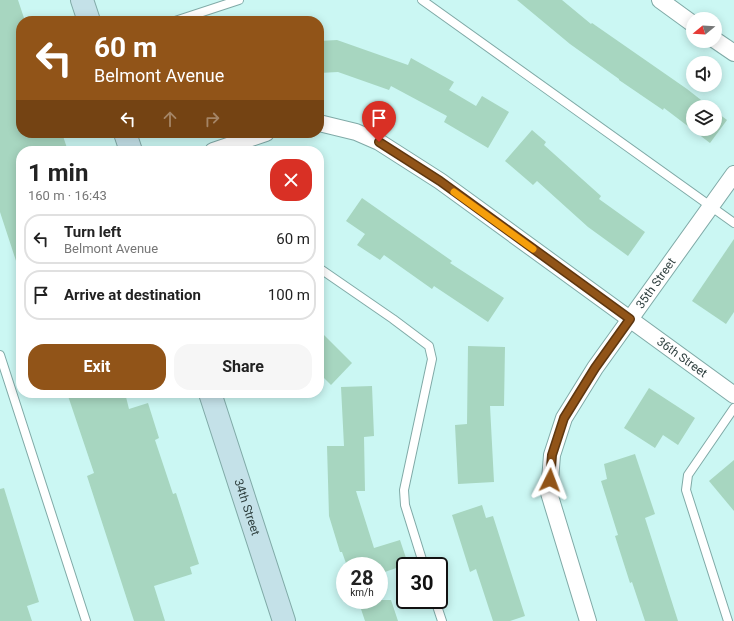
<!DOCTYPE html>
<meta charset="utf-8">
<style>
:root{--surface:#fff;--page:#f6f6f6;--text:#222;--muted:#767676;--line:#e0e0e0;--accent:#915418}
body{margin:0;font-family:Roboto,sans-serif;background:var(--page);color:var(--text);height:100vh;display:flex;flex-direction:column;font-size:15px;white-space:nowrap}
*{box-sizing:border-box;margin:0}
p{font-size:13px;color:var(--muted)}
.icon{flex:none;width:22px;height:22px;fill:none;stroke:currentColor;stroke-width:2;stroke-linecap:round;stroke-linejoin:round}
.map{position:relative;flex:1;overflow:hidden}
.drawer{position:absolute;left:16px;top:146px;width:308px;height:252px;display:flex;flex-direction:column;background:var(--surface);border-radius:16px;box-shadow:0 2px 10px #0003}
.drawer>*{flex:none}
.banner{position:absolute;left:16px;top:16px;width:308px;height:122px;border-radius:16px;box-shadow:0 2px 10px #0003;background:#915418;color:#fff;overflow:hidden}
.needle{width:26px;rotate:252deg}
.buttons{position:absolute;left:686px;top:12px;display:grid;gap:8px}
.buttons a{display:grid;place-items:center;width:36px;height:36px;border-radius:50%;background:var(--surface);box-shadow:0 2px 10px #0003;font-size:20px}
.speed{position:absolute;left:336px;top:557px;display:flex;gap:8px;font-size:20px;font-weight:700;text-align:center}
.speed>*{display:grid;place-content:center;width:52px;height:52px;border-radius:50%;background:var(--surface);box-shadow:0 2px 10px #0003;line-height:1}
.speed small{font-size:10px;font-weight:400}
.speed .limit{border:2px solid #111;border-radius:6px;background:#fff;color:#111}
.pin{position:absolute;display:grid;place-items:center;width:34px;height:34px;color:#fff;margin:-41px -17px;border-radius:50% 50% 50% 0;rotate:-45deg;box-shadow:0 0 4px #0007}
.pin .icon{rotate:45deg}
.me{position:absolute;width:44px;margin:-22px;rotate:3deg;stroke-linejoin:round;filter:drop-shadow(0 0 3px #0008)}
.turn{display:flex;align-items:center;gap:14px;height:84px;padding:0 12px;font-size:18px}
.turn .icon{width:52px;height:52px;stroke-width:2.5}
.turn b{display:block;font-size:28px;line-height:34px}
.lanes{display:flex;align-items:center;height:38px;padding:0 12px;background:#0003;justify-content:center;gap:20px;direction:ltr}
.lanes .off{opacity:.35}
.round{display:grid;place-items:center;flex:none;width:42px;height:42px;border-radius:16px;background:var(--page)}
.overview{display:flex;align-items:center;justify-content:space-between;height:68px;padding:0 12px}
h1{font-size:24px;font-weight:700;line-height:30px}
.primary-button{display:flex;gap:8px;margin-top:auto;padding:8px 12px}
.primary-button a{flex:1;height:46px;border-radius:16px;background:var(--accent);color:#fff;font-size:16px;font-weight:700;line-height:46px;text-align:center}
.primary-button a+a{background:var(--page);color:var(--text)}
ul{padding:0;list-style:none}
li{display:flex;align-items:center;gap:12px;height:50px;margin:0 8px 6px;padding:0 4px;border:2px solid var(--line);border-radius:16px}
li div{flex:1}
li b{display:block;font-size:15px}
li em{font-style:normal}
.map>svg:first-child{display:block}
</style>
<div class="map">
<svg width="734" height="621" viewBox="0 0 734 621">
<rect width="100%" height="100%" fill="#cbf7f3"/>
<g fill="#a7d6c0">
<path d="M0 0H18L25 21H21V133H62L68 151H21V266L18 267 0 212Z"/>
<path d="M517 0H562L591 24 592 23 687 89 710 107H693V129H715V111L727 120 710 143 664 108 663 110 619 80V79L570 44Z"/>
<path d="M337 40 408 65 411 58 454 82 449 90 476 106 482 96 509 112 488 148 444 122 447 116 391 86 389 90 338 72 319 73V41Z"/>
<path d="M532 130 546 142 544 145 601 196 599 199 645 232 628 256 588 227 537 181 533 185 505 161Z"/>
<path d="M362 198 452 261 450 263 504 298 488 322 434 286 432 289 384 255 380 260 357 245 365 234 346 221Z"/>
<path d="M734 239V312L726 324 692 301Z"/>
<path d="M319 330 352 363 331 385 319 373Z"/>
<path d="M468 346 505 347 504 406H490L494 482 458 484 455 425 467 424Z"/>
<path d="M372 386 374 436 364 437 365 491H356L374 548 400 540 408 564 379 574V566H347L342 552H340L329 516 327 446H344L341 387Z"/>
<path d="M649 388 695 418 678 445 663 435 655 448 624 428Z"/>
<path d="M67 393H125L129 409 148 403 159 438 155 440 173 494 176 493 199 564 190 567 192 574 154 586 165 621H134L87 476 94 473Z"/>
<path d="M635 454 655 514 645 518 678 621H645L632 582 630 583 615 536 618 535 601 481 607 479 604 464Z"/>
<path d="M734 460V511L709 481Z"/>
<path d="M4 488 39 602 27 606 32 621H0V489Z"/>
<path d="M482 505 486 518 493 516 525 616 510 621H493L476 569 470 572 452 515Z"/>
<path d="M358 600H391L398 621H365Z"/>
</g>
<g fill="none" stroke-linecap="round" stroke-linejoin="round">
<defs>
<g id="service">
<path d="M422 0 734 223"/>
<path d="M175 21 239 0"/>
<path d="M319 268 393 319 429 346 432 359 404 490 405 505 424 566"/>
<path d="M0 355 86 621"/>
<path d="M435 600 442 621"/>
<path d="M728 621 686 490 688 475 734 408"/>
</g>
<g id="minor">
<path d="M660 0 693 24"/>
<path d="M715 40 734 53"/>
<path id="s1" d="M319 123 356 132 379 142 440 181 734 395"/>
<path d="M213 151 266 133"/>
<path id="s2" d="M588 621 549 493 552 455 564 418 595 368 734 174"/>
</g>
<g id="secondary">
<path d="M82 0 89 21"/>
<path d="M125 133 131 151"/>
<path id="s3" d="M210 393 284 621"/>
</g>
</defs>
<use href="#service" stroke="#80aaa7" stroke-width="10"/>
<use href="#minor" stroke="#80aaa7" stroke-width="18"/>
<use href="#secondary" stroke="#80aaa7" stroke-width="24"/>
<use href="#service" stroke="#fff" stroke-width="8"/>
<use href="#minor" stroke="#fff" stroke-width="16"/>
<use href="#secondary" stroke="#c4e1e8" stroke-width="22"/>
</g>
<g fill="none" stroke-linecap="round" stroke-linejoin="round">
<defs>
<path id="route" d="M379 142 440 181 630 319 595 368 564 418 552 455 550 480"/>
</defs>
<use href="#route" stroke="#5e3710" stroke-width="10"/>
<use href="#route" stroke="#915418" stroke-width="7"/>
<path stroke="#f59e0b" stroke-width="7" d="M454 192 533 249"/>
</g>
<g text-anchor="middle" stroke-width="4" stroke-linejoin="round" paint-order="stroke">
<g font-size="12" fill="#2e3f3e" stroke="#fff">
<text dy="4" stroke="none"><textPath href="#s2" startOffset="374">35th Street</textPath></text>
<text dy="4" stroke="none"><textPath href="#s1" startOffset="435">36th Street</textPath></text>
<text dy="4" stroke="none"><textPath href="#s3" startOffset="120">34th Street</textPath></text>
</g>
</g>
</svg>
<div class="buttons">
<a><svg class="needle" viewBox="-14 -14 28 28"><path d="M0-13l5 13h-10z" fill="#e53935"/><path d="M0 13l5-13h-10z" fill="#767676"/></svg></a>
<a><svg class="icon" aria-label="sound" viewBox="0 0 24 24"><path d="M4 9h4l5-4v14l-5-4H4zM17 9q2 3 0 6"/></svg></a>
<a><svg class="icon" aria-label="layers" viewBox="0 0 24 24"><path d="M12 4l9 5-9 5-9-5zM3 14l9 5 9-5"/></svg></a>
</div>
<div class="speed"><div>28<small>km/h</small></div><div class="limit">30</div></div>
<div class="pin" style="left:379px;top:142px;background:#d93025"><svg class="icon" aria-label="arrive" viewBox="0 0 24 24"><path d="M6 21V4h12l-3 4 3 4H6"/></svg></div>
<svg class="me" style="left:550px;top:480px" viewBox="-20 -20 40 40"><path d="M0-17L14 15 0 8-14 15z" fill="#915418" stroke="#fff" stroke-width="4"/></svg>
<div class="banner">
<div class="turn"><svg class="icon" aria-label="left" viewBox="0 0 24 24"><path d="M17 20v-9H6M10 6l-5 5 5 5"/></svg><div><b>60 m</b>Belmont Avenue</div></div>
<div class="lanes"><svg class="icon" aria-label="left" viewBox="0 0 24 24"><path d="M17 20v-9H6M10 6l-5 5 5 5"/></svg><svg class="icon off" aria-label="ahead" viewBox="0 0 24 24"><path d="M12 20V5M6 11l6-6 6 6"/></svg><svg class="icon off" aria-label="right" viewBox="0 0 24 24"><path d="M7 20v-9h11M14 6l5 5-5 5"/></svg></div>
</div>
<section class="drawer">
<div class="overview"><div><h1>1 min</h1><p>160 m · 16:43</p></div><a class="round" style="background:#d93025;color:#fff"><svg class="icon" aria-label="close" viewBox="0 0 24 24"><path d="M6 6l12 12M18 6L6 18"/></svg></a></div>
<ul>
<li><svg class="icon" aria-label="left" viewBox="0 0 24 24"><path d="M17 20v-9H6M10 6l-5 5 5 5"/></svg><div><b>Turn left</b><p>Belmont Avenue</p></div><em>60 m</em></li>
<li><svg class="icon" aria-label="arrive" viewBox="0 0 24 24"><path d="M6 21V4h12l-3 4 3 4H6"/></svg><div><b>Arrive at destination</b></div><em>100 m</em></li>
</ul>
<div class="primary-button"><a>Exit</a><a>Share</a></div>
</section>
</div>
